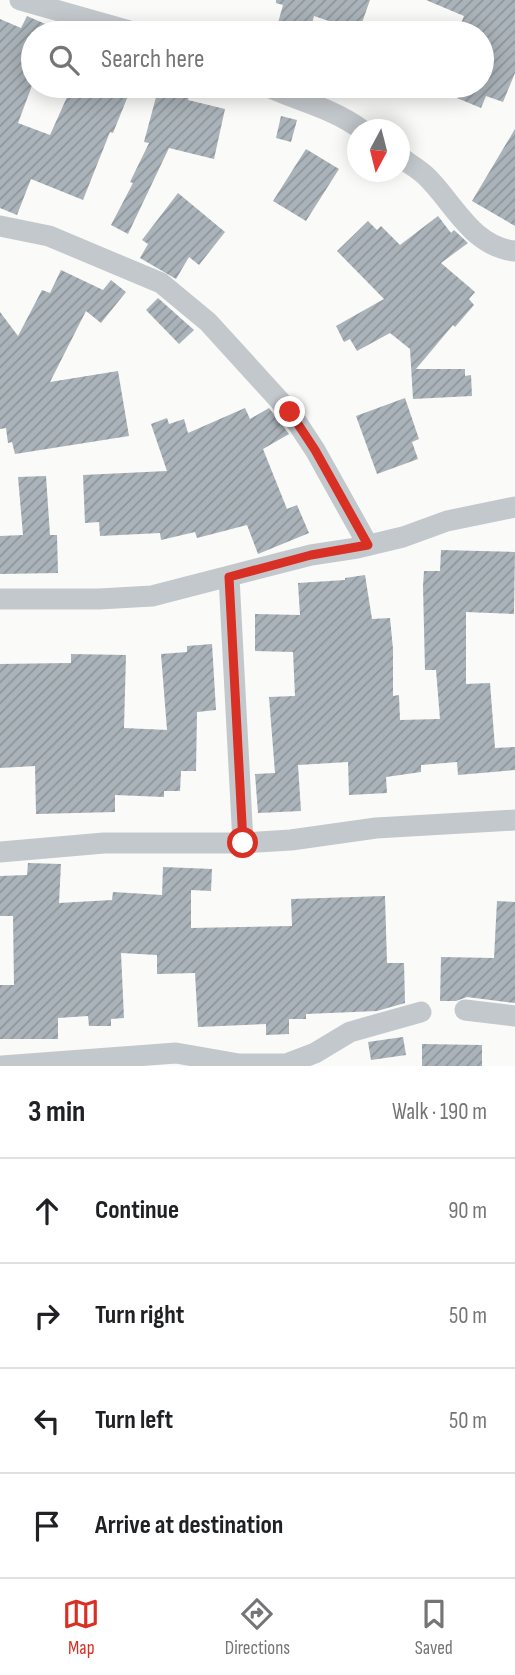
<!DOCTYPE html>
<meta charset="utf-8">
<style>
:root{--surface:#fff;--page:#f2f2f2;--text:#202124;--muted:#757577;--line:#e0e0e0;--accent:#d93025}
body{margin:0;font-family:"Sofia Sans Condensed",sans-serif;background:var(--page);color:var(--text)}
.compass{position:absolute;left:347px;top:119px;width:63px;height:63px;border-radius:50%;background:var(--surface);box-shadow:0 4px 18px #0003;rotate:187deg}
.stop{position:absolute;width:21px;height:21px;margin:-16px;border:5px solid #d93025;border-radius:50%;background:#fff}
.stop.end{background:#d93025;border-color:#fff;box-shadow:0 2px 7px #0008}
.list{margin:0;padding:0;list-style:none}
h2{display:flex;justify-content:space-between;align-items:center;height:91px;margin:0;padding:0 28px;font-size:30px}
h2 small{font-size:23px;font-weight:400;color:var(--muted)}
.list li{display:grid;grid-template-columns:46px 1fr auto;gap:21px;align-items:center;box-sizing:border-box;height:105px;padding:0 28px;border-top:2px solid var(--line)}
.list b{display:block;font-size:26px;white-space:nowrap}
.list em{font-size:23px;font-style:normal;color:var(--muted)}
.icon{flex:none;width:38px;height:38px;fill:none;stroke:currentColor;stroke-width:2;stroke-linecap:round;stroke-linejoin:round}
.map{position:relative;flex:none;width:515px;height:1066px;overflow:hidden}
.search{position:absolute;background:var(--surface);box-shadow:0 4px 18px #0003;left:21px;right:21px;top:21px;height:77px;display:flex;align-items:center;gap:18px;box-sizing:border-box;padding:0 24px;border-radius:38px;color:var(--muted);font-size:26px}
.sheet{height:511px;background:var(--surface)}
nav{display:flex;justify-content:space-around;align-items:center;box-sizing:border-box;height:98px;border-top:2px solid var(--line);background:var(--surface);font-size:19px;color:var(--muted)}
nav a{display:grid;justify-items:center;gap:4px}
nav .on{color:var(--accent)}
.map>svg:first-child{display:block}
.building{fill:url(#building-hatch)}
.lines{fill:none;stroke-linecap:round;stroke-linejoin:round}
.minor{stroke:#c3c8cc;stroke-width:21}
.route{stroke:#d93025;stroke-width:9}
</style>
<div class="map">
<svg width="515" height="1066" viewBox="0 0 515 1066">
<defs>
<pattern id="building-hatch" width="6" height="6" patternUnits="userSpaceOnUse" patternTransform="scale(1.75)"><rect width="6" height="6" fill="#aab3b9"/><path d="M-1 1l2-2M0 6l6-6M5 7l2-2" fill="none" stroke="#8e969c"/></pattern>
</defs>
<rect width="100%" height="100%" fill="#fafaf8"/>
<g class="building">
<path d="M276,0H370L359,31L314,16L311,27L296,22L294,28L278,23L283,5L276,3Z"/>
<path d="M426,0H515V73L503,102L486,96L481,108L428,86H482V33H457L464,16Z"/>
<path d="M27,16L66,33H33V83L18,123L50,135L72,86H132L113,133L110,132L83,200L31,179L17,215L0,208V19L21,28Z"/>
<path d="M159,86H179L191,89L188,100L225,109L214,159L169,148L128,234L111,225L133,183L130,182L149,143L144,142Z"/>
<path d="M281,116L297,120L291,142L276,138Z"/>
<path d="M515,129V226L472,201Z"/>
<path d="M306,149L339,169L306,221L273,201Z"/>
<path d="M178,193L225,232L199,265L189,257L176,279L140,258L148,244L142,240Z"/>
<path d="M438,216L451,233L454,230L468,243L441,263L475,292L469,299L474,305L455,327L453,325L416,369H465V376L471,375L472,396L413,399L410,349L390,333L357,351L350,339L344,342L336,326L384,299L337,251L368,221L377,230L381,226L400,245Z"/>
<path d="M61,270L103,290L111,280L126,292L101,323L86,311L50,382L118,371L129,436L15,454L12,442L8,443L6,428L0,429V312L18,336L42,290L50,293Z"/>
<path d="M158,298L194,330L179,344L146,310Z"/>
<path d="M405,398L419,439L412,442L418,459L377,474L356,416Z"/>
<path d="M245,408L250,419L269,408L289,434L263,449L287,509L297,505L309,533L258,554L247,525L197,538L195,532L161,540L160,533L100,536L99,522L85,523L83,475L167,471L151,424L167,418L169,424L184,419L188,433Z"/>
<path d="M46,476L50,535H57L58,573L0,574V536L23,535L18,477Z"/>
<path d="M441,550L515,552L514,614L466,612V684L490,683L495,748L515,747V770L458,775L457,762L421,765V772L386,777L387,793L349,795L348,762L298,765L301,811L258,813L255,774L275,773L269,697L295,696L293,652L255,651V614L300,615L298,583L345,580V578L365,575L372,619L390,618L393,649V696L399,695L400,720L440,719L436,670H425L423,586L424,571H440Z"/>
<path d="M212,644L216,710L197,712L196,771H181L180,791H164V797L115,795V812L36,814L35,766L0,768V664L71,663V654L126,655L124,728L167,730L161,654L187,652V646Z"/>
<path d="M28,863L61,864L59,903L112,900L113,892L162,895L163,867L212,869L211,891L191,890V928L292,926L291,899L385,896L387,963H404L405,1003L377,1011L306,1014V1019H289V1034L266,1035V1024L198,1027L195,973L157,974V955L121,953L124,1018L111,1019V1026H89L88,1016L58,1018V1039H0V985H14L13,916H0V876L27,875Z"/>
<path d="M497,901L515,902V1003L467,997L456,1001H440L441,957L494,958Z"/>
<path d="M403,1037L406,1055L371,1060L368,1042Z"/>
<path d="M422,1044L482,1045V1066H422Z"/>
</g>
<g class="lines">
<g class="minor">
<path d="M20,0L137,33"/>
<path d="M266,86C298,101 333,108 362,130"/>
<path d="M400,157C408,163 419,169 426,176C454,203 472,247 515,251"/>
<path d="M0,226L49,236L161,283L208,322L290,412L315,450L368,545"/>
<path d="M229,577L243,843"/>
<path d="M0,599H99L152,596L311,555L357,548L403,537L447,521L515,507"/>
<path d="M0,852L104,843H243L291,840L376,828L515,820"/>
<path d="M465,1010L515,1016"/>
<path d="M2,1066L176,1053L239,1064H286L315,1053L350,1032L421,1012"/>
</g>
</g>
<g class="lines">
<path class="route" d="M243,843L229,577L311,555L368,545L315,450L290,412"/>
</g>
</svg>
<svg class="compass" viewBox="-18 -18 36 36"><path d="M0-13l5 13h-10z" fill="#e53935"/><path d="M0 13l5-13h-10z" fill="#757577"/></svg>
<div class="stop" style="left:243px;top:843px"></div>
<div class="stop end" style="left:290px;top:412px"></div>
<div class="search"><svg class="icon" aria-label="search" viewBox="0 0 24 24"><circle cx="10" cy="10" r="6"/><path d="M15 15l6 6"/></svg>Search here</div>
</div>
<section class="sheet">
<h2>3 min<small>Walk · 190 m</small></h2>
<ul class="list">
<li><svg class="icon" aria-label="ahead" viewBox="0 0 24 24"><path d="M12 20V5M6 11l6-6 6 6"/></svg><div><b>Continue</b></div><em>90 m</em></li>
<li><svg class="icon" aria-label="right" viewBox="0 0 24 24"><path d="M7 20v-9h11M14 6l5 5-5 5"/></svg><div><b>Turn right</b></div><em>50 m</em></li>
<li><svg class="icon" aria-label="left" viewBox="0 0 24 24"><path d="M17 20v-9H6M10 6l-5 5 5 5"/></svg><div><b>Turn left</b></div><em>50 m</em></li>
<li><svg class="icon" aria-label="arrive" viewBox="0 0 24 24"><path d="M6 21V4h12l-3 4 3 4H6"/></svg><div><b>Arrive at destination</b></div></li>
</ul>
</section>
<nav>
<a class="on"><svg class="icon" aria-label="map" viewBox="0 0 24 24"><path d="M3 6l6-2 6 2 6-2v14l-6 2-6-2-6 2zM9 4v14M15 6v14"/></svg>Map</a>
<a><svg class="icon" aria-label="directions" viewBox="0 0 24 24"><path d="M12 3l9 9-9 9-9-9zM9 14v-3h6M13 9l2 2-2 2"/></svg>Directions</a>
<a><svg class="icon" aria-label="saved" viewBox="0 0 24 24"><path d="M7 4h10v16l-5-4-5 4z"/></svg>Saved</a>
</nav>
